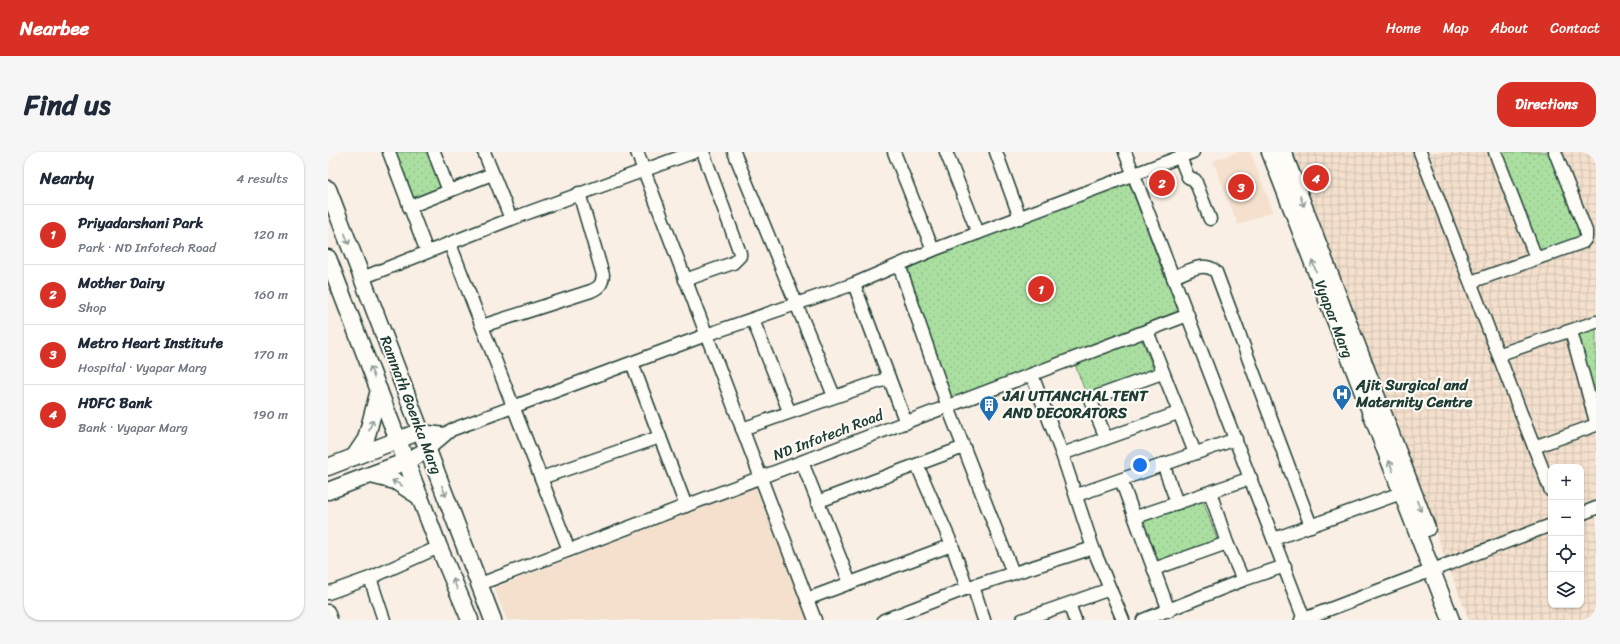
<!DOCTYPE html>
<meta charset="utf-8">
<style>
:root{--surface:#fff;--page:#f6f6f7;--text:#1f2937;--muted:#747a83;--line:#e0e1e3;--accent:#d93025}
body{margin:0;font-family:Sriracha,sans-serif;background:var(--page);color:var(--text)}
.controls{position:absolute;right:12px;bottom:12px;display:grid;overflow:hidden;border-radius:8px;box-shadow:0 1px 3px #0004}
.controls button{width:36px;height:36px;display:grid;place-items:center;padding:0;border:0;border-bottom:1px solid var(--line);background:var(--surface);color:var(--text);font:20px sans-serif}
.you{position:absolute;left:812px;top:313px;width:14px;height:14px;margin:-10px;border:3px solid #fff;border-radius:50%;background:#1a73e8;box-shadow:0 0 0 6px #1a73e833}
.badge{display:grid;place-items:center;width:26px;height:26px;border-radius:50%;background:var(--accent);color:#fff;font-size:13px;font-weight:700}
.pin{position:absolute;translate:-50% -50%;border:2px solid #fff;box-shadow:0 1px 4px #0006}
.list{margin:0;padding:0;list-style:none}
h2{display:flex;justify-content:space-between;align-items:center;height:52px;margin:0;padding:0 16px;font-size:17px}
h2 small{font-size:13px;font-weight:400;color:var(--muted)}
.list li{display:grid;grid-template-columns:26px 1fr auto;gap:12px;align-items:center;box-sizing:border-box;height:60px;padding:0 16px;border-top:1px solid var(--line)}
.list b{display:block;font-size:15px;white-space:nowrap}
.list p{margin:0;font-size:13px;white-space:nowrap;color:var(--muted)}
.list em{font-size:13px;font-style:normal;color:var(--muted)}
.icon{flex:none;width:22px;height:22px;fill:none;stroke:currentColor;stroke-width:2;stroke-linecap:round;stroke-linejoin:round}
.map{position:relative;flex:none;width:1268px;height:468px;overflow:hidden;border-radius:16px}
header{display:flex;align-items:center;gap:24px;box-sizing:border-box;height:56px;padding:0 20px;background:var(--accent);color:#fff}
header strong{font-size:19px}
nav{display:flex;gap:22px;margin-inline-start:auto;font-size:14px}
.intro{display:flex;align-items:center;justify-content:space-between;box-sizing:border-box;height:96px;padding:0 24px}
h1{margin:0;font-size:28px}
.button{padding:10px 18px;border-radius:16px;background:var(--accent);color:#fff;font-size:14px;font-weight:700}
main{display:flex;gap:24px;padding:0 24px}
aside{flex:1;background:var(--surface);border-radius:16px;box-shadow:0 1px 3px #0004}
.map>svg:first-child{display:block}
.built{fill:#f4e0cd}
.industrial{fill:url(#industrial-grid);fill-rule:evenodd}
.grass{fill:url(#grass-dots);stroke:#658e6a}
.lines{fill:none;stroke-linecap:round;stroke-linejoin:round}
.minor-casing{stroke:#1f3d34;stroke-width:15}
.tertiary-casing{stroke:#1f3d34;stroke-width:19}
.minor{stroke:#fdfcf7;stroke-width:12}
.tertiary{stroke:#fdfcf7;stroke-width:16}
.oneway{stroke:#8e9c96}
.labels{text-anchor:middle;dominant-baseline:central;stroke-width:4;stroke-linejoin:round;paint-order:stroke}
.street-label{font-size:15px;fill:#1f3d34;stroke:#fdfcf7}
.poi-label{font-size:15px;font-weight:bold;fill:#1f3d34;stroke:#fdfcf7;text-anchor:start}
</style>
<header>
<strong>Nearbee</strong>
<nav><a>Home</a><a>Map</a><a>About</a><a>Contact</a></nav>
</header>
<div class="intro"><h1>Find us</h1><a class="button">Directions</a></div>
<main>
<aside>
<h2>Nearby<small>4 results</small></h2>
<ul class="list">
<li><span class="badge">1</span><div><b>Priyadarshani Park</b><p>Park · ND Infotech Road</p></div><em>120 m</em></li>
<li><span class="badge">2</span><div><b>Mother Dairy</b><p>Shop</p></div><em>160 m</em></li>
<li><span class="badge">3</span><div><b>Metro Heart Institute</b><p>Hospital · Vyapar Marg</p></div><em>170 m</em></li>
<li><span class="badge">4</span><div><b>HDFC Bank</b><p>Bank · Vyapar Marg</p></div><em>190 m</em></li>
</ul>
</aside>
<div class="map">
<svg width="1268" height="468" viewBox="0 0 1268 468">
<defs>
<pattern id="industrial-grid" width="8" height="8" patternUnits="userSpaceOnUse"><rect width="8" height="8" fill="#f4e0cd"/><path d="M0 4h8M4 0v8" fill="none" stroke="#d1c1b1"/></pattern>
<pattern id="grass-dots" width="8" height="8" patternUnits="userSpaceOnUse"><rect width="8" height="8" fill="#abdfa1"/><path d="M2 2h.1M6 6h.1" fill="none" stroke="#93c08b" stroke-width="1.8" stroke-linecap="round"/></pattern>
</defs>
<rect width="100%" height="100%" fill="#f9efe4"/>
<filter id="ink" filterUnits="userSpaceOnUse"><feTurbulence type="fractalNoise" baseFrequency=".025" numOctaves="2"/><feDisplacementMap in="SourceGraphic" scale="8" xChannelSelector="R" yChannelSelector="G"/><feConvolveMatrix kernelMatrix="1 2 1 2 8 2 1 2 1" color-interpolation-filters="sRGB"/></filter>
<g filter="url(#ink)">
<g class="built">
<path d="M909,0H922L945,59L910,73L885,9Z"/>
<path d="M428,335L480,468H179L166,436Z"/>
</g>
<path class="industrial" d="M963,0H1268V468H1141ZM1223,315H1253V453H1223Z"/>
<g class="grass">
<path d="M65,0H102L116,36L83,48Z"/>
<path d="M1173,0H1222L1253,85L1210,101Z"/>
<path d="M801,31L850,159L619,248L577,115Z"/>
<path d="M1268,176V257L1242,185Z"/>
<path d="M813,185L827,221L760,247L746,210Z"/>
<path d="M875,348L890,390L823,414L807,372Z"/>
</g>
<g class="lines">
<g class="minor-casing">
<g id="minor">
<path d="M61,0L99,100"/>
<path d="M106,0L121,39"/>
<path d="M156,0L183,67"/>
<path d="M309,0L487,468"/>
<path d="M406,0L506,244"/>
<path d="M566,0L605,98"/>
<path d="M618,0L650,81"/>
<path d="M668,0L692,66"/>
<path d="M797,0L976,467"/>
<path d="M1092,0L1223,339"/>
<path d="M1167,0L1208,106"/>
<path d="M852,5L860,25L867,28L882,67"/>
<path d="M81,55L164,22"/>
<path d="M122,92L241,398"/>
<path d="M571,113L620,255L685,421"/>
<path d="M845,125C859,120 876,108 888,120L983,374"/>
<path d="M34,126L183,67L366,0"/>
<path d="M357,128L405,111L412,104V101L375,0"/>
<path d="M1143,130L1255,90L1258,86V79L1227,0"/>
<path d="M526,132L578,271"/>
<path d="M425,168L461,259"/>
<path d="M154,174L263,139C272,135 274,132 275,123L251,41"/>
<path d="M819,179L867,301"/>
<path d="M1243,179L1268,270"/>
<path d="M1172,202L1268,170"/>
<path d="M304,211L358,354"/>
<path d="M704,223L734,302L765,396L795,468"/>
<path d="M414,277L561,226"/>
<path d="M93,279L117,282"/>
<path d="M778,286L762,247L834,221"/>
<path d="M1206,295L1268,273"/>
<path d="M101,297L123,278L378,183L526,132L605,98L865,0"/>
<path d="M734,302L850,261"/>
<path d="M474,310L522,431"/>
<path d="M835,312L849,351"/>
<path d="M589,313L624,393L639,436"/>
<path d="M213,326L332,285"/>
<path d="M793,328L841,459"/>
<path d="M882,340L899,391L915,428"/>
<path d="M749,343L908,287"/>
<path d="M489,350L636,295"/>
<path d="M1253,362L1268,356"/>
<path d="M808,365L923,326"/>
<path d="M946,387L1073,341"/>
<path d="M826,417L899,391"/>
<path d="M42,426L56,468"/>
<path d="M152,432L860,163"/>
<path d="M645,434L656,468"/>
<path d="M0,441L42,426L111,395"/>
<path d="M479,447L624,393"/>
<path d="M741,452L747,468"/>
<path d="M0,459L3,468"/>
<path d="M556,468L645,434L765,396"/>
<path d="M694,468L782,437"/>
<path d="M815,468L915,428L957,414"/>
<path d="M973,468L1223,373"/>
</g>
</g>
<g class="tertiary-casing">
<g id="tertiary">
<path d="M942,0L1123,468"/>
<path d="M955,0L1099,376"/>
<path d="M0,37L165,468"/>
<path d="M0,106L111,395L142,468"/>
<path d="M26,305L38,287L51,238"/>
<path d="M0,315L93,279"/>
<path d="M43,323L67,329L92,345"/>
<path d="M0,339L79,309L101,297"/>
</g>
</g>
<use href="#minor" class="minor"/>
<use href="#tertiary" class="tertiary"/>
</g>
<defs><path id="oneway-shaft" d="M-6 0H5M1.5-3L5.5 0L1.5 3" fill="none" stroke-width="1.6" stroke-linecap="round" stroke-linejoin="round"/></defs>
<g class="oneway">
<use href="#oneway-shaft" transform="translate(974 49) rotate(69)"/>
<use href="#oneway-shaft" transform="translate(19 87) rotate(69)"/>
<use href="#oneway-shaft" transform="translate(986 114) rotate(-111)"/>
<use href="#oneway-shaft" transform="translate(44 220) rotate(-111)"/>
<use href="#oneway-shaft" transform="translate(43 273) rotate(-72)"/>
<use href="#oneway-shaft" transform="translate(1063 314) rotate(-111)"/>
<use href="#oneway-shaft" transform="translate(69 331) rotate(-152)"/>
<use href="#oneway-shaft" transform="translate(116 339) rotate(69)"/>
<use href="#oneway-shaft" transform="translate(1091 354) rotate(69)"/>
<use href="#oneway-shaft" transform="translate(127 432) rotate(-113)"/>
</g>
</g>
<defs>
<g id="hospital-pin" transform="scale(1)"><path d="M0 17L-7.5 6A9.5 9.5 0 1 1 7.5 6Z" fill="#1f6fb2" stroke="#fdfcf7"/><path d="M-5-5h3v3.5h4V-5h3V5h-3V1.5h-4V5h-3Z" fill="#fff"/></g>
<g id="building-pin" transform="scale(1)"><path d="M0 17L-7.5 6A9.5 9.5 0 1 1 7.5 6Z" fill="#1f6fb2" stroke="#fdfcf7"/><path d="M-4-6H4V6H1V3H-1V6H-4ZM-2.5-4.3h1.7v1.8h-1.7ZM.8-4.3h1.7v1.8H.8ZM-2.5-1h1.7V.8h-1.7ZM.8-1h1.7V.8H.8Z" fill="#fff"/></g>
</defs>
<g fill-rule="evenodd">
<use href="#hospital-pin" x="1014" y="242"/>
<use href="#building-pin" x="661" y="253"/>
</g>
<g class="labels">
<g class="street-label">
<text transform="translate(1006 167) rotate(69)">Vyapar Marg</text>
<text transform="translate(83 253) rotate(69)">Ramnath Goenka Marg</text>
<text transform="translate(500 283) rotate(-21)">ND Infotech Road</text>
</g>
<g class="poi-label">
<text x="1028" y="233">Ajit Surgical and<tspan x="1028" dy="17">Maternity Centre</tspan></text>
<text x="675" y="244">JAI UTTANCHAL TENT<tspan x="675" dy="17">AND DECORATORS</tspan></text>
</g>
</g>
</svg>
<div class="controls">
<button>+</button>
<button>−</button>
<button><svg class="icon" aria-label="locate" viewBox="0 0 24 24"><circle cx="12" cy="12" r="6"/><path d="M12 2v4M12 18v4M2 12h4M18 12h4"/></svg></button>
<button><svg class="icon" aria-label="layers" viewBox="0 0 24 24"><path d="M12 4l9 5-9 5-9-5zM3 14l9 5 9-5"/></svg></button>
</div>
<div class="you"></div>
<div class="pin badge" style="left:713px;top:137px">1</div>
<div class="pin badge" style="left:834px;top:31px">2</div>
<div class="pin badge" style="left:913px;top:35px">3</div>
<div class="pin badge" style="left:988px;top:26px">4</div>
</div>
</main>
